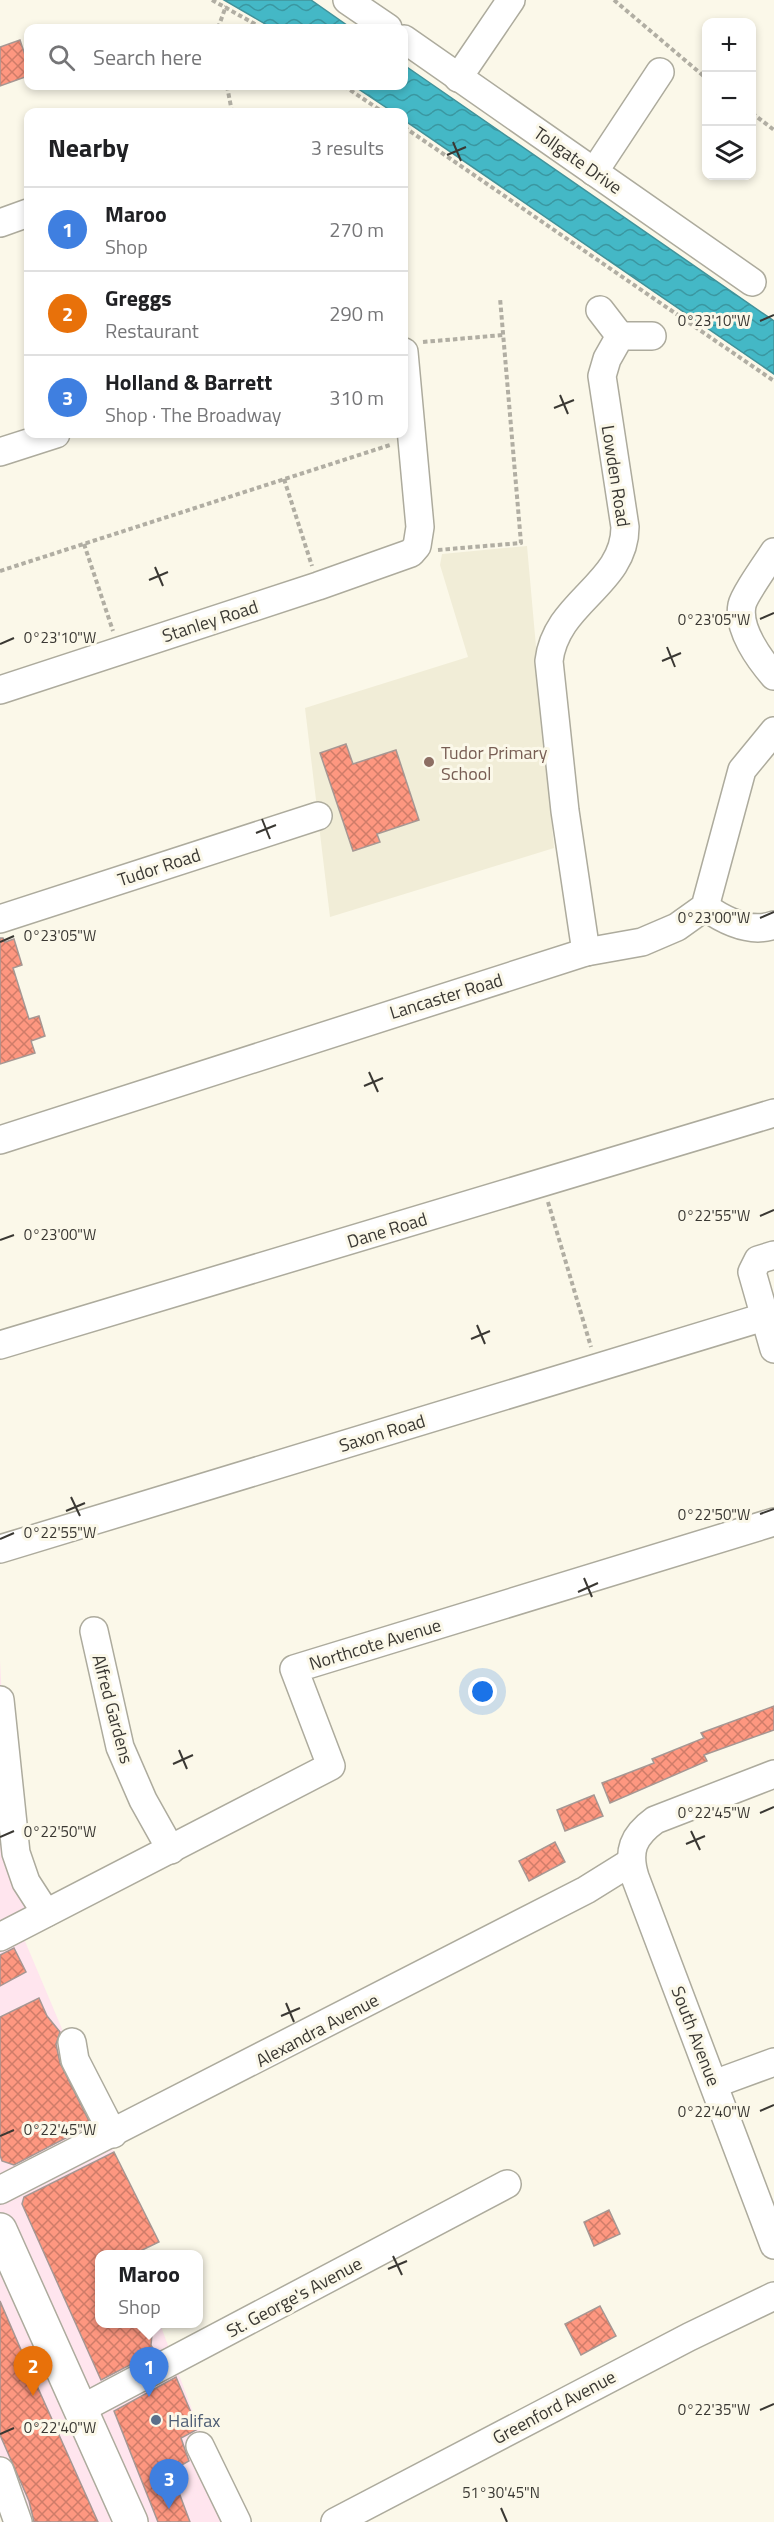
<!DOCTYPE html>
<meta charset="utf-8">
<style>
:root{--surface:#fff;--page:#f6f6f6;--text:#202124;--muted:#757577;--line:#e0e0e0;--accent:#0b8043}
body{margin:0;font-family:"Titillium Web",sans-serif;background:var(--page);color:var(--text)}
.controls{position:absolute;right:18px;top:18px;display:grid;overflow:hidden;border-radius:12px;box-shadow:0 3px 9px #0003}
.controls button{width:54px;height:54px;display:grid;place-items:center;padding:0;border:0;border-bottom:2px solid var(--line);background:var(--surface);color:var(--text);font:30px sans-serif}
.you{position:absolute;left:483px;top:1692px;width:21px;height:21px;margin:-15px;border:4px solid #fff;border-radius:50%;background:#1a73e8;box-shadow:0 0 0 9px #1a73e833}
.badge{display:grid;place-items:center;width:39px;height:39px;border-radius:50%;background:var(--accent);color:#fff;font-size:20px;font-weight:700}
.pin{position:absolute;translate:-50% -50px;filter:drop-shadow(0 2px 3px #0008)}
.pin::after{content:'';position:absolute;top:32px;width:21px;height:18px;background:inherit;clip-path:polygon(0 0,100% 0,50% 100%)}
.popup{position:absolute;left:95px;top:2250px;width:108px;height:78px;box-sizing:border-box;display:grid;place-content:center;border-radius:12px;background:var(--surface);filter:drop-shadow(0 2px 4px #0005);font-size:20px;white-space:nowrap;color:var(--muted)}
.popup b{font-size:22px;color:var(--text)}
.popup::after{content:'';position:absolute;left:50%;top:100%;margin-left:-12px;border:12px solid transparent;border-top-color:var(--surface)}
.list{margin:0;padding:0;list-style:none}
h2{display:flex;justify-content:space-between;align-items:center;height:78px;margin:0;padding:0 24px;font-size:26px}
h2 small{font-size:20px;font-weight:400;color:var(--muted)}
.list li{display:grid;grid-template-columns:39px 1fr auto;gap:18px;align-items:center;box-sizing:border-box;height:84px;padding:0 24px;border-top:2px solid var(--line)}
.list b{display:block;font-size:22px;white-space:nowrap}
.list p{margin:0;font-size:20px;white-space:nowrap;color:var(--muted)}
.list em{font-size:20px;font-style:normal;color:var(--muted)}
.icon{flex:none;width:33px;height:33px;fill:none;stroke:currentColor;stroke-width:2;stroke-linecap:round;stroke-linejoin:round}
.map{position:relative;flex:none;width:774px;height:2522px;overflow:hidden}
.search{position:absolute;background:var(--surface);box-shadow:0 3px 9px #0003;left:24px;top:24px;width:384px;height:66px;display:flex;align-items:center;gap:15px;box-sizing:border-box;padding:0 21px;border-radius:12px;color:var(--muted);font-size:22px}
.panel{position:absolute;background:var(--surface);box-shadow:0 3px 9px #0003;left:24px;top:108px;width:384px;height:330px;border-radius:12px}
.map>svg:first-child{display:block}
.commercial{fill:#ffe5ee}
.built{fill:#f1edd7}
.water{fill:url(#water-waves);stroke:#41929a;stroke-width:1.5}
.building{fill:url(#building-cross-hatch);stroke:#a69793;stroke-width:1.5}
.lines{fill:none;stroke-linecap:round;stroke-linejoin:round}
.minor-casing{stroke:#adab9d;stroke-width:30}
.major-casing{stroke:#adab9d;stroke-width:36}
.path{stroke:#b1aea3;stroke-width:4;stroke-dasharray:4.5 3;stroke-linecap:butt}
.minor{stroke:#fff;stroke-width:27}
.major{stroke:#fff;stroke-width:33}
.ticks{fill:none;stroke:#3a3833;stroke-width:2}
.education-dot{fill:#8d6e63;stroke:#fbf8e9;stroke-width:2}
.service-dot{fill:#5c6f8a;stroke:#fbf8e9;stroke-width:2}
.labels{text-anchor:middle;dominant-baseline:central;stroke-width:6;stroke-linejoin:round;paint-order:stroke}
.street-label{font-size:18px;fill:#3a3833;stroke:#fbf8e9}
.education-label{font-size:18px;fill:#785e54;stroke:#fbf8e9;text-anchor:start}
.service-label{font-size:18px;fill:#4e5e75;stroke:#fbf8e9;text-anchor:start}
.ticks-label{font-size:15px;text-anchor:middle;fill:#3a3833;stroke:#fbf8e9;stroke-width:6;stroke-linejoin:round;paint-order:stroke}
</style>
<div class="map">
<svg width="774" height="2522" viewBox="0 0 774 2522">
<defs>
<pattern id="water-waves" width="16" height="10" patternUnits="userSpaceOnUse" patternTransform="scale(1.5)"><rect width="16" height="10" fill="#44b8c6"/><path d="M0 5q4-4 8 0t8 0" fill="none" stroke="#3a97a1"/></pattern>
<pattern id="building-cross-hatch" width="8" height="8" patternUnits="userSpaceOnUse" patternTransform="scale(1.5)"><rect width="8" height="8" fill="#fe9780"/><path d="M0 0l8 8M0 8l8-8" fill="none" stroke="#cf7c69"/></pattern>
</defs>
<rect width="100%" height="100%" fill="#fbf8e9"/>
<path class="commercial" d="M0,1660L4,1738L21,1869L43,1911L19,1927L114,2152L159,2242L134,2254H100V2324H160L234,2522H17L0,2484Z"/>
<path class="built" d="M527,546L554,848L330,917L305,708L468,657L440,565L442,554Z"/>
<g class="water">
<path d="M224,0H311L351,28H272Z"/>
<path d="M404,65L774,321V374L404,120V112H393L354,86H404Z"/>
</g>
<g class="building">
<path d="M20,40L28,64V76L0,86V47Z"/>
<path d="M346,744L353,764L396,750L419,820L377,834L380,842L353,851L320,753Z"/>
<path d="M0,938H3L5,942L14,939L22,965L13,968L29,1019L39,1016L45,1036L31,1041L35,1053L0,1064Z"/>
<path d="M774,1706V1730L704,1755L707,1761L610,1803L602,1783L654,1763L652,1759L704,1738L701,1733Z"/>
<path d="M594,1795L603,1816L565,1831L557,1810Z"/>
<path d="M555,1842L565,1862L529,1881L519,1861Z"/>
<path d="M14,1948L26,1972L0,1986V1955Z"/>
<path d="M39,1998L47,2016L60,2032L56,2044L60,2063L91,2125L14,2165L2,2161L0,2155V2017Z"/>
<path d="M114,2152L159,2242L134,2254H99V2324H153L151,2345L155,2352L101,2380L22,2204L24,2197Z"/>
<path d="M609,2210L620,2234L594,2246L584,2222Z"/>
<path d="M0,2301L25,2359L98,2522H34L29,2501L0,2435Z"/>
<path d="M600,2306L616,2336L581,2355L565,2324Z"/>
<path d="M176,2377L198,2429L181,2438L189,2461L171,2471L190,2522H158L114,2411Z"/>
</g>
<g class="lines">
<g class="minor-casing">
<g id="minor">
<path d="M347,0L388,28"/>
<path d="M404,39L752,282"/>
<path d="M458,78L511,0"/>
<path d="M594,172L660,72"/>
<path d="M0,223L28,213"/>
<path d="M600,310L620,336"/>
<path d="M0,452L56,434"/>
<path d="M774,552C767,563 744,595 742,605C737,629 760,660 774,676"/>
<path d="M0,690L318,586L411,553L417,546L420,527L404,352"/>
<path d="M705,907C725,921 750,934 774,925"/>
<path d="M0,919L318,816"/>
<path d="M586,952L565,811L549,661C556,601 625,585 625,527L602,376L607,359L620,336H652"/>
<path d="M0,1140L586,952L642,942L677,927L705,907L742,770L774,731"/>
<path d="M774,1255L758,1260L752,1272L774,1349"/>
<path d="M0,1345L774,1113"/>
<path d="M0,1549L764,1317"/>
<path d="M94,1631L120,1747L143,1800L171,1850"/>
<path d="M0,1700L16,1853L26,1882L46,1913"/>
<path d="M774,1774L655,1820C633,1836 627,1851 635,1877L774,2245"/>
<path d="M0,1937L331,1766L294,1669L774,1522"/>
<path d="M72,2042L75,2060L113,2134"/>
<path d="M714,2084L774,2062"/>
<path d="M0,2190L586,1890L631,1862"/>
<path d="M81,2409L507,2184"/>
<path d="M200,2446L237,2522"/>
<path d="M0,2471L18,2522"/>
<path d="M335,2522L689,2337L774,2296"/>
</g>
</g>
<g class="major-casing">
<path id="major" d="M0,2230L131,2522"/>
</g>
<g class="path">
<path d="M212,0L262,28"/>
<path d="M614,0L706,78"/>
<path d="M218,28L226,6"/>
<path d="M227,86L232,112"/>
<path d="M344,86L383,112"/>
<path d="M752,113L774,130"/>
<path d="M404,127L774,381"/>
<path d="M423,342L503,335"/>
<path d="M284,479L312,566"/>
<path d="M84,544L113,631"/>
<path d="M438,550L521,543L500,298"/>
<path d="M0,571L390,445"/>
<path d="M548,1202L591,1347"/>
</g>
<use href="#minor" class="minor"/>
<use href="#major" class="major"/>
</g>
<path class="ticks" d="M453,142L461,161M447,155L466,147M760,321L774,315M560,395L568,414M554,408L574,400M155,567L163,586M149,580L168,572M760,619L774,613M0,644L14,638M667,647L675,667M662,661L681,653M262,819L270,839M256,833L276,825M760,918L774,912M0,942L14,936M369,1072L378,1092M364,1086L383,1078M760,1216L774,1210M0,1240L14,1235M477,1325L485,1344M471,1339L490,1331M71,1497L80,1516M66,1511L85,1503M760,1514L774,1509M0,1539L14,1533M584,1578L592,1597M578,1592L598,1583M179,1750L187,1769M173,1764L193,1755M760,1813L774,1807M691,1831L700,1850M0,1837L14,1831M686,1844L705,1836M286,2003L294,2022M281,2016L300,2008M760,2111L774,2105M0,2136L14,2130M393,2256L402,2275M388,2269L407,2261M760,2410L774,2404M0,2434L14,2428M501,2508L507,2522"/>
<circle class="education-dot" cx="429" cy="762" r="6"/>
<circle class="service-dot" cx="156" cy="2420" r="6"/>
<g class="labels">
<g class="street-label">
<text transform="translate(578 160) rotate(35)">Tollgate Drive</text>
<text transform="translate(616 476) rotate(81)">Lowden Road</text>
<text transform="translate(210 621) rotate(-18)">Stanley Road</text>
<text transform="translate(159 867) rotate(-18)">Tudor Road</text>
<text transform="translate(446 996) rotate(-17)">Lancaster Road</text>
<text transform="translate(387 1230) rotate(-17)">Dane Road</text>
<text transform="translate(382 1433) rotate(-17)">Saxon Road</text>
<text transform="translate(375 1644) rotate(-17)">Northcote Avenue</text>
<text transform="translate(113 1709) rotate(75)">Alfred Gardens</text>
<text transform="translate(317 2030) rotate(-28)">Alexandra Avenue</text>
<text transform="translate(696 2036) rotate(69)">South Avenue</text>
<text transform="translate(294 2297) rotate(-28)">St. George's Avenue</text>
<text transform="translate(554 2407) rotate(-28)">Greenford Avenue</text>
</g>
<g class="education-label">
<text x="441" y="752">Tudor Primary<tspan x="441" dy="21">School</tspan></text>
</g>
<g class="service-label">
<text x="168" y="2420">Halifax</text>
</g>
</g>
<g class="ticks-label">
<text x="714" y="326">0°23'10"W</text>
<text x="714" y="625">0°23'05"W</text>
<text x="60" y="643">0°23'10"W</text>
<text x="714" y="923">0°23'00"W</text>
<text x="60" y="941">0°23'05"W</text>
<text x="714" y="1221">0°22'55"W</text>
<text x="60" y="1240">0°23'00"W</text>
<text x="714" y="1520">0°22'50"W</text>
<text x="60" y="1538">0°22'55"W</text>
<text x="714" y="1818">0°22'45"W</text>
<text x="60" y="1837">0°22'50"W</text>
<text x="714" y="2117">0°22'40"W</text>
<text x="60" y="2135">0°22'45"W</text>
<text x="714" y="2415">0°22'35"W</text>
<text x="60" y="2433">0°22'40"W</text>
<text x="501" y="2498">51°30'45"N</text>
</g>
</svg>
<div class="controls">
<button>+</button>
<button>−</button>
<button><svg class="icon" aria-label="layers" viewBox="0 0 24 24"><path d="M12 4l9 5-9 5-9-5zM3 14l9 5 9-5"/></svg></button>
</div>
<div class="you"></div>
<div class="pin badge" style="left:149px;top:2397px;background:#3f7fe0">1</div>
<div class="popup"><b>Maroo</b>Shop</div>
<div class="pin badge" style="left:33px;top:2396px;background:#e8710a">2</div>
<div class="pin badge" style="left:169px;top:2509px;background:#3f7fe0">3</div>
<div class="search"><svg class="icon" aria-label="search" viewBox="0 0 24 24"><circle cx="10" cy="10" r="6"/><path d="M15 15l6 6"/></svg>Search here</div>
<section class="panel">
<h2>Nearby<small>3 results</small></h2>
<ul class="list">
<li><span class="badge" style="background:#3f7fe0">1</span><div><b>Maroo</b><p>Shop</p></div><em>270 m</em></li>
<li><span class="badge" style="background:#e8710a">2</span><div><b>Greggs</b><p>Restaurant</p></div><em>290 m</em></li>
<li><span class="badge" style="background:#3f7fe0">3</span><div><b>Holland &amp; Barrett</b><p>Shop · The Broadway</p></div><em>310 m</em></li>
</ul>
</section>
</div>
